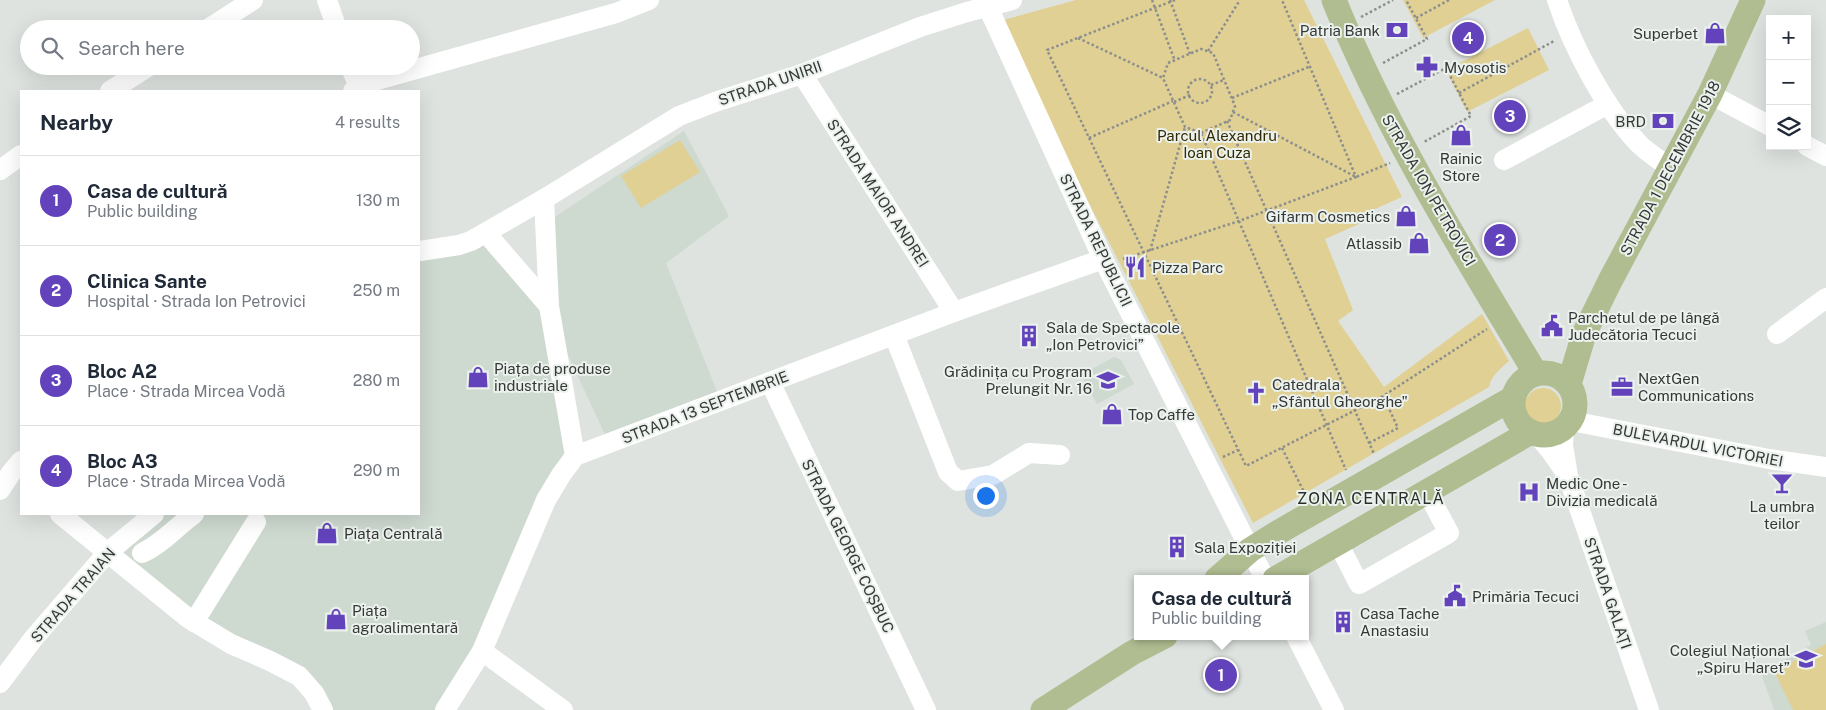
<!DOCTYPE html>
<meta charset="utf-8">
<style>
:root{--surface:#fff;--page:#f2f2f3;--text:#1f2937;--muted:#747a83;--line:#e0e1e3;--accent:#6243bb}
body{margin:0;font-family:"Public Sans",sans-serif;background:var(--page);color:var(--text)}
.controls{position:absolute;right:15px;top:15px;display:grid;overflow:hidden;border-radius:0px;box-shadow:0 5px 20px #0002}
.controls button{width:45px;height:45px;display:grid;place-items:center;padding:0;border:0;border-bottom:1px solid var(--line);background:var(--surface);color:var(--text);font:25px sans-serif}
.you{position:absolute;left:985px;top:495px;width:18px;height:18px;margin:-12px;border:4px solid #fff;border-radius:50%;background:#1a73e8;box-shadow:0 0 0 8px #1a73e833}
.badge{display:grid;place-items:center;width:32px;height:32px;border-radius:50%;background:var(--accent);color:#fff;font-size:16px;font-weight:700}
.pin{position:absolute;translate:-50% -50%;border:2px solid #fff;box-shadow:0 1px 5px #0006}
.popup{position:absolute;left:1134px;top:575px;width:175px;height:65px;box-sizing:border-box;display:grid;place-content:center;border-radius:0px;background:var(--surface);filter:drop-shadow(0 1px 4px #0005);font-size:16px;white-space:nowrap;color:var(--muted)}
.popup b{font-size:19px;color:var(--text)}
.popup::after{content:'';position:absolute;left:50%;top:100%;margin-left:-10px;border:10px solid transparent;border-top-color:var(--surface)}
.list{margin:0;padding:0;list-style:none}
h2{display:flex;justify-content:space-between;align-items:center;height:65px;margin:0;padding:0 20px;font-size:21px}
h2 small{font-size:16px;font-weight:400;color:var(--muted)}
.list li{display:grid;grid-template-columns:32px 1fr auto;gap:15px;align-items:center;box-sizing:border-box;height:90px;padding:0 20px;border-top:1px solid var(--line)}
.list b{display:block;font-size:19px;white-space:nowrap}
.list p{margin:0;font-size:16px;white-space:nowrap;color:var(--muted)}
.list em{font-size:16px;font-style:normal;color:var(--muted)}
.icon{flex:none;width:28px;height:28px;fill:none;stroke:currentColor;stroke-width:2;stroke-linecap:round;stroke-linejoin:round}
.map{position:relative;flex:none;width:1826px;height:710px;overflow:hidden}
.search{position:absolute;background:var(--surface);box-shadow:0 5px 20px #0002;left:20px;top:20px;width:400px;height:55px;display:flex;align-items:center;gap:12px;box-sizing:border-box;padding:0 18px;border-radius:28px;color:var(--muted);font-size:19px}
.panel{position:absolute;background:var(--surface);box-shadow:0 5px 20px #0002;left:20px;top:90px;width:400px;height:425px;border-radius:0px}
.map>svg:first-child{display:block}
.built{fill:#ced9d0}
.green{fill:#e1d093}
.lines{fill:none;stroke-linecap:round;stroke-linejoin:round}
.path{stroke:#8c8f8d;stroke-width:2.5;stroke-dasharray:2.5 2.5;stroke-linecap:butt}
.minor{stroke:#fff;stroke-width:20}
.major{stroke:#b0bd91;stroke-width:25}
.labels{text-anchor:middle;dominant-baseline:central;stroke-width:4;stroke-linejoin:round;paint-order:stroke}
.poi-label{font-size:15px;fill:#363837;stroke:#ebf1ec;text-anchor:start}
.street-label{font-size:15px;fill:#363837;stroke:#ebf1ec}
.park-label{font-size:15px;fill:#332901;stroke:#ebf1ec}
.neighbourhood-label{font-size:16px;letter-spacing:1px;fill:#2a2e2b;stroke:#ebf1ec}
</style>
<div class="map">
<svg width="1826" height="710" viewBox="0 0 1826 710">
<rect width="100%" height="100%" fill="#dee3df"/>
<g class="built">
<path d="M684,131L729,216L666,263L719,397L608,441L562,342L549,221Z"/>
<path d="M486,233L549,306L575,456L445,710H323L270,661L107,553L154,514H419V255Z"/>
<path d="M1114,357L1121,360L1134,384L1097,404L1081,375Z"/>
<path d="M1826,622V710H1774L1761,673L1811,645L1805,631Z"/>
</g>
<g class="green">
<path d="M1076,0H1304L1402,197L1357,217L1359,224L1325,239L1353,310L1338,321L1384,387L1482,314L1509,361C1501,368 1491,376 1489,387L1253,523L996,22Z"/>
<path d="M1403,0H1495L1423,38Z"/>
<path d="M1528,28L1549,70L1467,112L1446,70Z"/>
<path d="M680,140L700,172L641,208L621,176Z"/>
<circle cx="1543" cy="406" r="18"/>
<path d="M1826,644V710H1793L1774,671Z"/>
</g>
<g class="lines">
<g class="path">
<path d="M1152,0L1175,61"/>
<path d="M1170,0L1190,54"/>
<path d="M1175,0L1047,50L1246,466L1383,396L1487,329"/>
<path d="M1361,17L1393,0"/>
<path d="M1416,18L1449,0"/>
<path d="M1078,38L1163,78"/>
<path d="M1208,51L1240,0"/>
<path d="M1383,63L1427,39L1406,0"/>
<circle cx="1200" cy="91" r="12"/>
<path d="M1211,85L1224,80"/>
<path d="M1459,93L1554,41"/>
<path d="M1397,94L1446,68L1471,116L1424,142"/>
<path d="M1232,98L1311,66"/>
<path d="M1174,102L1190,95"/>
<path d="M1233,112L1356,177L1390,163"/>
<path d="M1227,121L1374,454"/>
<path d="M1201,133L1230,120L1235,106L1213,53L1201,49L1168,63L1163,78L1185,127L1201,133L1346,470"/>
<path d="M1089,138L1173,101"/>
<path d="M1150,251L1185,127"/>
<path d="M1123,259L1239,221L1356,177L1282,0"/>
<path d="M1369,443L1398,428L1383,396"/>
<path d="M1282,448L1305,494"/>
<path d="M1223,457L1238,450"/>
</g>
<g class="minor">
<path d="M327,0L337,29"/>
<path d="M1557,0C1573,48 1605,108 1639,144C1648,153 1660,160 1670,168"/>
<path d="M988,7L1103,259L1265,579"/>
<path d="M208,29L253,0"/>
<path d="M350,66L361,91"/>
<path d="M802,74L954,312"/>
<path d="M110,91L149,66"/>
<path d="M353,91L359,85L616,13L649,0"/>
<path d="M1710,94L1770,126"/>
<path d="M1807,146L1826,156"/>
<path d="M1504,160L1608,104"/>
<path d="M0,170L21,155"/>
<path d="M544,199L549,306L575,456"/>
<path d="M486,233L549,306"/>
<path d="M420,251L459,245L471,241L544,199L679,116L715,102L802,74L920,27L967,12L1012,0"/>
<path d="M1777,334L1826,298"/>
<path d="M894,335L948,472L958,481L993,475L1029,453L1060,455"/>
<path d="M770,382L926,710"/>
<path d="M1571,421L1769,459L1826,467"/>
<path d="M1564,429L1563,445L1568,476L1649,710"/>
<path d="M1538,436L1550,450L1564,470"/>
<path d="M0,490L11,473L21,461"/>
<path d="M60,514L188,618L231,644L270,661L299,676L314,693L323,710"/>
<path d="M1338,543L1359,584L1449,533L1427,492"/>
<path d="M142,553C162,544 177,526 194,514"/>
<path d="M194,622L256,522"/>
<path d="M1296,636L1334,710"/>
<path d="M482,651L563,710"/>
<path d="M0,683L33,639L107,553L154,514"/>
<path d="M445,710L482,651L546,500L561,475L575,456L954,312L1103,259"/>
</g>
<g class="major">
<path d="M1334,0C1387,132 1463,252 1536,374"/>
<circle cx="1544" cy="404" r="31"/>
<path d="M1569,384L1584,334L1610,281L1710,94L1753,0"/>
<path d="M1217,579L1250,550L1277,533L1513,398"/>
<path d="M1275,579L1529,433"/>
<path d="M1043,710L1132,653L1165,636"/>
</g>
</g>
<defs>
<g id="bank-bare" transform="scale(1.725)"><path d="M-6-4H6V4H-6ZM0-2.3a2.3 2.3 0 1 0 0 4.6a2.3 2.3 0 1 0 0-4.6Z" fill="#6243bb" stroke="#ebf1ec" stroke-width="2.5" paint-order="stroke"/></g>
<g id="shop-bare" transform="scale(1.725)"><path d="M-5-2.5h2.3a2.7 3.5 0 0 1 5.4 0H5L5.5 6h-11ZM-1.5-2.5h3a1.5 2.3 0 0 0-3 0Z" fill="#6243bb" stroke="#ebf1ec" stroke-width="2.5" paint-order="stroke"/></g>
<g id="pharmacy-bare" transform="scale(1.725)"><path d="M-2-6h4v4h4v4h-4v4h-4v-4h-4v-4h4Z" fill="#6243bb" stroke="#ebf1ec" stroke-width="2.5" paint-order="stroke"/></g>
<g id="restaurant-bare" transform="scale(1.725)"><path d="M-5-6h1v4h1v-4h1v4h1v-4h1v5L-1.5 .5V6h-2V.5L-5-1ZM5-6V6H3V1.5H1.5Q1.5-4 5-6Z" fill="#6243bb" stroke="#ebf1ec" stroke-width="2.5" paint-order="stroke"/></g>
<g id="civic-bare" transform="scale(1.725)"><path d="M-.6-6.5H3V-4.5H.6V-3L4-1V1h2V6H-6V1h2V-1L-.6-3ZM-1.2 2.5V6h2.4V2.5Z" fill="#6243bb" stroke="#ebf1ec" stroke-width="2.5" paint-order="stroke"/></g>
<g id="building-bare" transform="scale(1.725)"><path d="M-4-6H4V6H1V3H-1V6H-4ZM-2.5-4.3h1.7v1.8h-1.7ZM.8-4.3h1.7v1.8H.8ZM-2.5-1h1.7V.8h-1.7ZM.8-1h1.7V.8H.8Z" fill="#6243bb" stroke="#ebf1ec" stroke-width="2.5" paint-order="stroke"/></g>
<g id="school-bare" transform="scale(1.725)"><path d="M0-5L7-2L0 1L-7-2ZM-4 1L0 2.5L4 1V4Q0 6-4 4Z" fill="#6243bb" stroke="#ebf1ec" stroke-width="2.5" paint-order="stroke"/></g>
<g id="office-bare" transform="scale(1.725)"><path d="M-6-3h4V-5.5h4V-3h4V5H-6ZM-1-4.5V-3h2v-1.5ZM-6 0V1H6V0Z" fill="#6243bb" stroke="#ebf1ec" stroke-width="2.5" paint-order="stroke"/></g>
<g id="church-bare" transform="scale(1.725)"><path d="M-1.2-6h2.4v3.5h3.3v2.4h-3.3V6h-2.4V-.1h-3.3v-2.4h3.3Z" fill="#6243bb" stroke="#ebf1ec" stroke-width="2.5" paint-order="stroke"/></g>
<g id="bar-bare" transform="scale(1.725)"><path d="M-6-5H6L.8 .8V4.5H3.5V6h-7V4.5H-.8V.8Z" fill="#6243bb" stroke="#ebf1ec" stroke-width="2.5" paint-order="stroke"/></g>
<g id="hospital-bare" transform="scale(1.725)"><path d="M-5-5h3v3.5h4V-5h3V5h-3V1.5h-4V5h-3Z" fill="#6243bb" stroke="#ebf1ec" stroke-width="2.5" paint-order="stroke"/></g>
</defs>
<g fill-rule="evenodd">
<use href="#bank-bare" x="1397" y="30"/>
<use href="#shop-bare" x="1715" y="33"/>
<use href="#pharmacy-bare" x="1427" y="67"/>
<use href="#bank-bare" x="1663" y="121"/>
<use href="#shop-bare" x="1461" y="135"/>
<use href="#shop-bare" x="1406" y="216"/>
<use href="#shop-bare" x="1419" y="243"/>
<use href="#restaurant-bare" x="1135" y="267"/>
<use href="#civic-bare" x="1552" y="326"/>
<use href="#building-bare" x="1029" y="336"/>
<use href="#shop-bare" x="478" y="377"/>
<use href="#school-bare" x="1108" y="380"/>
<use href="#office-bare" x="1622" y="387"/>
<use href="#church-bare" x="1256" y="393"/>
<use href="#shop-bare" x="1112" y="414"/>
<use href="#bar-bare" x="1782" y="483"/>
<use href="#hospital-bare" x="1529" y="492"/>
<use href="#shop-bare" x="327" y="533"/>
<use href="#building-bare" x="1177" y="547"/>
<use href="#civic-bare" x="1455" y="596"/>
<use href="#shop-bare" x="336" y="619"/>
<use href="#building-bare" x="1343" y="622"/>
<use href="#school-bare" x="1806" y="659"/>
</g>
<g class="labels">
<g class="poi-label">
<text x="1380" y="30" text-anchor="end">Patria Bank</text>
<text x="1698" y="33" text-anchor="end">Superbet</text>
<text x="1444" y="67">Myosotis</text>
<text x="1646" y="121" text-anchor="end">BRD</text>
<text x="1461" y="158" text-anchor="middle">Rainic<tspan x="1461" dy="17">Store</tspan></text>
<text x="1390" y="216" text-anchor="end">Gifarm Cosmetics</text>
<text x="1402" y="243" text-anchor="end">Atlassib</text>
<text x="1152" y="267">Pizza Parc</text>
<text x="1568" y="317">Parchetul de pe lângă<tspan x="1568" dy="17">Judecătoria Tecuci</tspan></text>
<text x="1046" y="327">Sala de Spectacole<tspan x="1046" dy="17">„Ion Petrovici”</tspan></text>
<text x="494" y="368">Piața de produse<tspan x="494" dy="17">industriale</tspan></text>
<text x="1092" y="371" text-anchor="end">Grădinița cu Program<tspan x="1092" dy="17">Prelungit Nr. 16</tspan></text>
<text x="1638" y="378">NextGen<tspan x="1638" dy="17">Communications</tspan></text>
<text x="1272" y="384">Catedrala<tspan x="1272" dy="17">„Sfântul Gheorghe"</tspan></text>
<text x="1128" y="414">Top Caffe</text>
<text x="1546" y="483">Medic One -<tspan x="1546" dy="17">Divizia medicală</tspan></text>
<text x="1782" y="506" text-anchor="middle">La umbra<tspan x="1782" dy="17">teilor</tspan></text>
<text x="344" y="533">Piața Centrală</text>
<text x="1194" y="547">Sala Expoziției</text>
<text x="1472" y="596">Primăria Tecuci</text>
<text x="352" y="610">Piața<tspan x="352" dy="17">agroalimentară</tspan></text>
<text x="1360" y="613">Casa Tache<tspan x="1360" dy="17">Anastasiu</tspan></text>
<text x="1790" y="650" text-anchor="end">Colegiul Național<tspan x="1790" dy="17">„Spiru Haret”</tspan></text>
</g>
<g class="street-label">
<text transform="translate(770 83) rotate(-19)">STRADA UNIRII</text>
<text transform="translate(1670 168) rotate(-62)">STRADA 1 DECEMBRIE 1918</text>
<text transform="translate(1429 190) rotate(60)">STRADA ION PETROVICI</text>
<text transform="translate(878 193) rotate(57)">STRADA MAIOR ANDREI</text>
<text transform="translate(1096 240) rotate(64)">STRADA REPUBLICII</text>
<text transform="translate(705 407) rotate(-21)">STRADA 13 SEPTEMBRIE</text>
<text transform="translate(1698 445) rotate(11)">BULEVARDUL VICTORIEI</text>
<text transform="translate(848 546) rotate(64)">STRADA GEORGE COȘBUC</text>
<text transform="translate(1608 593) rotate(71)">STRADA GALAȚI</text>
<text transform="translate(73 595) rotate(-49)">STRADA TRAIAN</text>
</g>
<g class="park-label">
<text x="1217" y="135">Parcul Alexandru<tspan x="1217" dy="17">Ioan Cuza</tspan></text>
</g>
<g class="neighbourhood-label">
<text x="1371" y="498">ZONA CENTRALĂ</text>
</g>
</g>
</svg>
<div class="controls">
<button>+</button>
<button>−</button>
<button><svg class="icon" aria-label="layers" viewBox="0 0 24 24"><path d="M12 4l9 5-9 5-9-5zM3 14l9 5 9-5"/></svg></button>
</div>
<div class="you"></div>
<div class="pin badge" style="left:1221px;top:675px">1</div>
<div class="popup"><b>Casa de cultură</b>Public building</div>
<div class="pin badge" style="left:1500px;top:240px">2</div>
<div class="pin badge" style="left:1510px;top:116px">3</div>
<div class="pin badge" style="left:1468px;top:38px">4</div>
<div class="search"><svg class="icon" aria-label="search" viewBox="0 0 24 24"><circle cx="10" cy="10" r="6"/><path d="M15 15l6 6"/></svg>Search here</div>
<section class="panel">
<h2>Nearby<small>4 results</small></h2>
<ul class="list">
<li><span class="badge">1</span><div><b>Casa de cultură</b><p>Public building</p></div><em>130 m</em></li>
<li><span class="badge">2</span><div><b>Clinica Sante</b><p>Hospital · Strada Ion Petrovici</p></div><em>250 m</em></li>
<li><span class="badge">3</span><div><b>Bloc A2</b><p>Place · Strada Mircea Vodă</p></div><em>280 m</em></li>
<li><span class="badge">4</span><div><b>Bloc A3</b><p>Place · Strada Mircea Vodă</p></div><em>290 m</em></li>
</ul>
</section>
</div>
